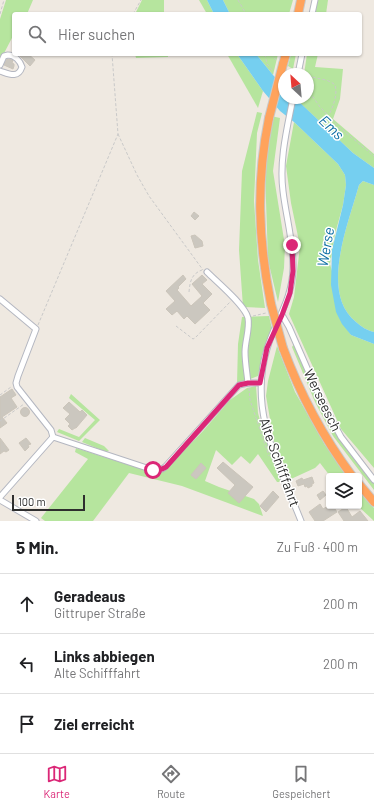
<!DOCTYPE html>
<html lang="de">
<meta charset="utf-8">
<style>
:root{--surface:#fff;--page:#f2f2f2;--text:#202124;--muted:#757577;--line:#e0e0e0;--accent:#db2777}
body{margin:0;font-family:Barlow,sans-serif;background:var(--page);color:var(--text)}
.controls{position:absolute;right:12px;bottom:12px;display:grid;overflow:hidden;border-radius:4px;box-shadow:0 1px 3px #0004}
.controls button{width:36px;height:36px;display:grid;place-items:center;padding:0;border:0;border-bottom:1px solid var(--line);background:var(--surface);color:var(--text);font:20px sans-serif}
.compass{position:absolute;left:278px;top:68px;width:36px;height:36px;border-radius:50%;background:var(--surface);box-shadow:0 1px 3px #0004;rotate:334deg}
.scale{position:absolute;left:12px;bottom:10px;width:73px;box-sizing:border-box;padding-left:4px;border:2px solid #2e2e2e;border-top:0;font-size:11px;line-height:14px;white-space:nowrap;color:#2e2e2e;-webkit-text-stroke:3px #fff;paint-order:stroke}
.stop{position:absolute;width:12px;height:12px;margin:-9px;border:3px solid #db2777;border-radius:50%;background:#fff}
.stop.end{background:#db2777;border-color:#fff;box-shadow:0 1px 4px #0008}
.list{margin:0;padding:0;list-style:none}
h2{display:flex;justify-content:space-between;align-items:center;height:52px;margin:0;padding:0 16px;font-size:17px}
h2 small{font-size:13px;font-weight:400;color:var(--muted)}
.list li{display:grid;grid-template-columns:26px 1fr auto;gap:12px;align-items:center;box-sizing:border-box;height:60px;padding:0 16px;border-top:1px solid var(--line)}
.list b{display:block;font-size:15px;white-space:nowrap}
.list p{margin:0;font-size:13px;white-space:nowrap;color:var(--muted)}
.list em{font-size:13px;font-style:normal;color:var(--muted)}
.icon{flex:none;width:22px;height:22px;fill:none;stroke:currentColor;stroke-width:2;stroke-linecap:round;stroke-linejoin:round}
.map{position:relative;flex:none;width:374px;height:521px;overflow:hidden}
.search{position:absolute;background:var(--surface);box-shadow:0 1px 3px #0004;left:12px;right:12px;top:12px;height:44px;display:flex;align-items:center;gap:10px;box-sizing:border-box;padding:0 14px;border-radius:4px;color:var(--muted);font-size:15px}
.sheet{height:232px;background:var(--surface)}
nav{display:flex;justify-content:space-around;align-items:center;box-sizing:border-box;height:56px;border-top:1px solid var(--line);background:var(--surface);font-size:11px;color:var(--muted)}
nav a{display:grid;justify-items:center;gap:2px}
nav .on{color:var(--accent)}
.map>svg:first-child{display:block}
.green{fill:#b6e59e}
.water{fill:#75cff0}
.building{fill:#cbc7bf;stroke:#cbc5ba}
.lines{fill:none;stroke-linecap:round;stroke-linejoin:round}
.minor-casing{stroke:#b4b7c1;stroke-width:7}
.highway-casing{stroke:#c9c9c9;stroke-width:10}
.path{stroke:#c9c9c9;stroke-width:1;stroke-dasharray:3 2;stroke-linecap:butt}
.minor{stroke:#fff;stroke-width:5}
.highway{stroke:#ffa35c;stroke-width:8}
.highway-bridge-casing{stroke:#c9c9c9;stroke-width:10;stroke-linecap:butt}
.highway-bridge{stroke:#ffa35c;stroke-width:8}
.route{stroke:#db2777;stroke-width:5}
.labels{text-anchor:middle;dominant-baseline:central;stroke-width:3;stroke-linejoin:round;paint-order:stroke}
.street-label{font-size:14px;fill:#2e2e2e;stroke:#fff}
.water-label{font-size:15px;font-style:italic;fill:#0d6fa3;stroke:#fff}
</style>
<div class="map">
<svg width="374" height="521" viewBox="0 0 374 521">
<rect width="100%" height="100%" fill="#efe9e1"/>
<g class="green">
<path d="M6,0H33L27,14H14V34L0,61V19Z"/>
<path d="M142,0H164V14H135Z"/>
<path d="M199,0H207L214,14H207Z"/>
<path d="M223,0H293L289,14H230Z"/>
<path d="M317,0H328L326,14H315Z"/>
<path d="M135,54H168V57L136,58Z"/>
<path d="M227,54H237L263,91L258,108Z"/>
<path d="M256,54H278L273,75Z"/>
<path d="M291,54H296L293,69L288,66Z"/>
<path d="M307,54H318L315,67L343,69L340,99L333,119L374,154V168L353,153L298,101L300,98H308V74H304Z"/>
<path d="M257,112L262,113L257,133L254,201L258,260L265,308L243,307L239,250L242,171Z"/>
<path d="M271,116L280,118L273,171L285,246L284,268L278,302L268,260L265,171Z"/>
<path d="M294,122L338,164L345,175L346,185L343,205L335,234L330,264L349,332L351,335L374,344V468L341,429L289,314L294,297L300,246L291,203L286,166Z"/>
<path d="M363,181L374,185V332C366,330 362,327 356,322C319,293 349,222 359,185Z"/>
<path d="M269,316L272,329L262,354L258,376L237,384L238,344L242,317Z"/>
<path d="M294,344L317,401L340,439L374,482V490L333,436L315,402L292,347Z"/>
<path d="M277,346L295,392L325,445L349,476H330L320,463L315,468L291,479L274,442L266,396L268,381Z"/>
<path d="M256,386L258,413L264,436L283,482H277L258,454L250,464L241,456L232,465L216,450L205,481L219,487L254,499L259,504L263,516L182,486L129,473L93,521H45L41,518L88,459L75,452L76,448L151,472L164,471L203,431L230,400L247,388Z"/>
<path d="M71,394L100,420L79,441L57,432L59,429L79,437L95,420L69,398Z"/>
<path d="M85,438L104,446L109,451L106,452L82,442Z"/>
<path d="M359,490L374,508V521L358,506H359Z"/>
</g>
<g class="water">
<path d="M207,0H223L230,14H214Z"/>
<path d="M237,54H256L273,75L284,87V98H295L353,153L374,168V185L363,181L359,185C349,222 319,293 356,322C362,327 366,330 374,332V344L351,335L342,324L336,312L331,285L332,250L343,205L346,185L345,175L338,164L294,122L280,111L263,91Z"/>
</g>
<g class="building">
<path d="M20,54H28L35,60L30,66L19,55Z"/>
<path d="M7,59L13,60L12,63L14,64V66L13,69L4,65Z"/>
<path d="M194,212L199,216L195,220L191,216Z"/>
<path d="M195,235L202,241L203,246L195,248L191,236Z"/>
<path d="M183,275L186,279L178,287L179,288L177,290L191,306L202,296L192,284L202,275L207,280L202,284L212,294L203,303L210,310L195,324L187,316L184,319L177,311L172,315L166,309L175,301L166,291Z"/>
<path d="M12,389L16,395L11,398L17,407L2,417L7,423L0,428V397Z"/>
<path d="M69,402L80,412L82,410L87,415L76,428H75L72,430L68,426L70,424L65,419L70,414L63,408Z"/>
<circle cx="25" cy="412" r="4.5"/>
<path d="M0,438L9,450L6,452L4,451L0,454Z"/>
<path d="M26,438L31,444L28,445L29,447L25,451L19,443Z"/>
<path d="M223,462L253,487L239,503L228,493L235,485L217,468Z"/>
<path d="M201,463L206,468L196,479L191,475Z"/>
<path d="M312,477L314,483L312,484V486L308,488L307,486L305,487L304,484L298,486L296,481L302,478L303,480Z"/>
<path d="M273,491L279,497L266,512L260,506Z"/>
<path d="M323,491L326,495L320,500L317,495Z"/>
<path d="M320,504L323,509L328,506H333L337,512L323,521H315L309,512Z"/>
<path d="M346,507L352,517L360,511L368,521H344L338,512Z"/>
</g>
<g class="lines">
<g class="minor-casing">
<g id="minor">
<path d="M312,14L315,0"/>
<path d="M0,65L4,56L8,55C15,55 20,61 22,67C18,79 9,74 0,71"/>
<path d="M298,74L302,54"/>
<path d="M293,98C287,129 279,160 283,191C286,217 294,243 293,269C292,301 275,321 267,349C248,411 279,465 301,521"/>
<path d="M207,272C217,282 245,305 248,318C250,329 245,341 245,352C245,362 247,373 248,383"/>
<path d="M0,299L36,329L18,376L16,383L17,387L51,430L53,437"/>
<path d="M282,315L289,327L321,400L341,437L374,480"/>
<path d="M0,497L53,437L153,470L162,469L165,467L239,385L248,383H260"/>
<path d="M0,500L36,521"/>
</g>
</g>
<g class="highway-casing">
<g id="highway">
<path d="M298,14L301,0"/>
<path d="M283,64L286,54"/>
<path d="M269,118C256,182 258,240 271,304"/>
<path d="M283,348C300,394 323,437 352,476"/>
<path d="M359,484L374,502"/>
</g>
</g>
<g class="path">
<path d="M238,0L246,14"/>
<path d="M0,14L4,0"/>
<path d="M133,14L141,0"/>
<path d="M265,54L267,64L273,71"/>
<path d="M271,54L277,61"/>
<path d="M308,75C317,80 328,78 335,85C338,95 333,106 329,115"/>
<path d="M308,94L313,97L320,107L339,127L374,156"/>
<path d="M118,134L137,175L149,196L203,270"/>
<path d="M189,292C190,282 191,274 202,270"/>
<path d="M253,316L266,313"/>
<path d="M38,325L118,134L112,54"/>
<path d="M176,326L193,339L195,338L231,301"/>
<path d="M249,388L250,400L269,456"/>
<path d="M0,395L11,387"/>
<path d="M0,421L24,404"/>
</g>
<use href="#minor" class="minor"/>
<use href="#highway" class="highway"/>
<g class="highway-bridge-casing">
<g id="highway-bridge">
<path d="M269,118L283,64"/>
<path d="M271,304L283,348"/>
</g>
</g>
<use href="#highway-bridge" class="highway-bridge"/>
</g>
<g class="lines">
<path class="route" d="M153,470L162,469L166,467L239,385L248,383H260L267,348L282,315L290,293L293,271L292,245"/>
</g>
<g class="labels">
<g class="street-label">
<text transform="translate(323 400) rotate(64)">Werseesch</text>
<text transform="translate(280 462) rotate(70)">Alte Schifffahrt</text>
</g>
<g class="water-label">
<text transform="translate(332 127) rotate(44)">Ems</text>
<text transform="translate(325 247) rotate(-80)">Werse</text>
</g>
</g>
</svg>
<div class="controls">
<button><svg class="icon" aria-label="layers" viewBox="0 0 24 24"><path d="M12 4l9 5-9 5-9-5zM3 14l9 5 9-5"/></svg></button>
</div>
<svg class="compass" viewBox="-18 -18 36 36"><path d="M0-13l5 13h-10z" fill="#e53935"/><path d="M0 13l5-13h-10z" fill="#757577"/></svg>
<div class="scale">100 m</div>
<div class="stop" style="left:153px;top:470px"></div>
<div class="stop end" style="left:292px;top:245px"></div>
<div class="search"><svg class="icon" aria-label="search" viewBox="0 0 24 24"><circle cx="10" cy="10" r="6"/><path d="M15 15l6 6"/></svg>Hier suchen</div>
</div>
<section class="sheet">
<h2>5 Min.<small>Zu Fuß · 400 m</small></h2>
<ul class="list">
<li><svg class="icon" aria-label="ahead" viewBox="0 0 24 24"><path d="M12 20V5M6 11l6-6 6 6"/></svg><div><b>Geradeaus</b><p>Gittruper Straße</p></div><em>200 m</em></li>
<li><svg class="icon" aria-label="left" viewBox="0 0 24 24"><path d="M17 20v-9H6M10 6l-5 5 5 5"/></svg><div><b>Links abbiegen</b><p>Alte Schifffahrt</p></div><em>200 m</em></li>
<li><svg class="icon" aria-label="arrive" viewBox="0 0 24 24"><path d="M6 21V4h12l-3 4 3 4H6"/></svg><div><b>Ziel erreicht</b></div></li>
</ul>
</section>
<nav>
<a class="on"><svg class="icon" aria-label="map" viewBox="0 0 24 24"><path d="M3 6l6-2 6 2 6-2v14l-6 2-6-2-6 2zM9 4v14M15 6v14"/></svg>Karte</a>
<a><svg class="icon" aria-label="directions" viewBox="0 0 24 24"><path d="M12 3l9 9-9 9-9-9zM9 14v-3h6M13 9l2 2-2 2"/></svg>Route</a>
<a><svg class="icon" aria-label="saved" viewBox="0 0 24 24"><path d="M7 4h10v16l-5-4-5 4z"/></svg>Gespeichert</a>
</nav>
